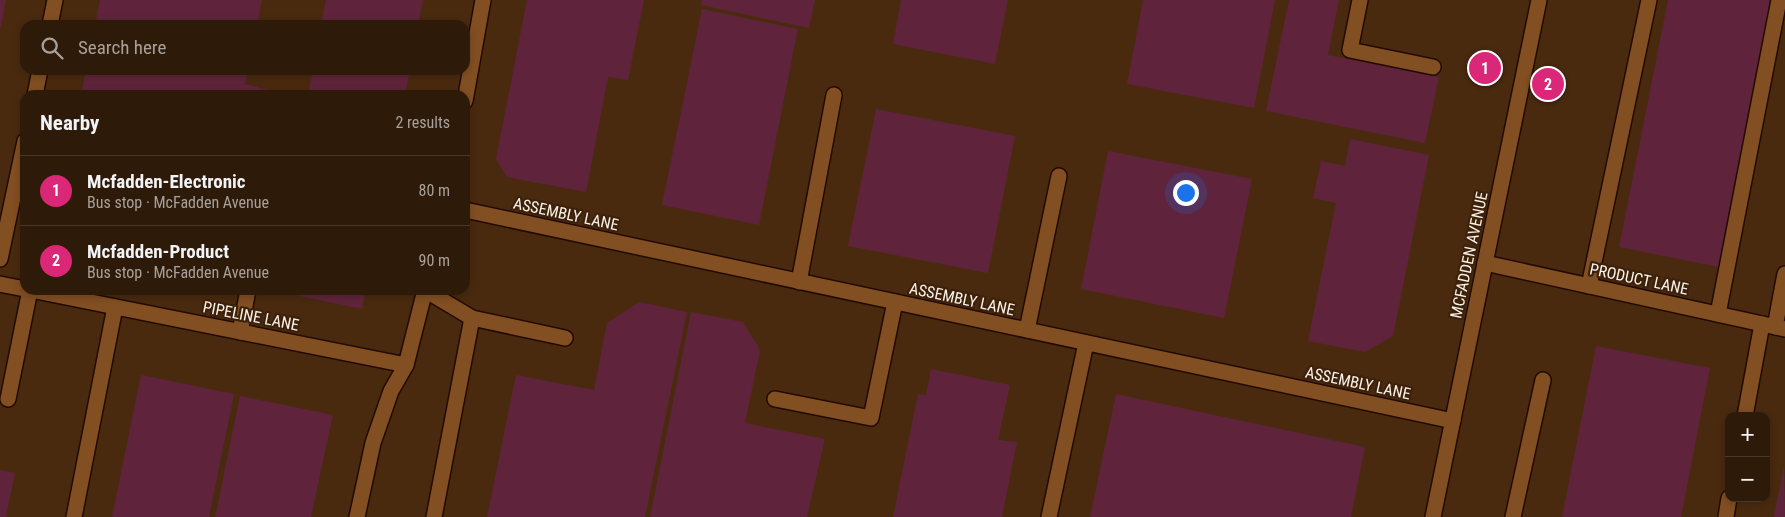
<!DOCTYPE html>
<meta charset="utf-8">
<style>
:root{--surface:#2e1a08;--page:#362312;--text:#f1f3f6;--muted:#a7a19c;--line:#493829;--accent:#db2777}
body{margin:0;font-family:"Roboto Condensed",sans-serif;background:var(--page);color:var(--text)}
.controls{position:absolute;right:15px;bottom:15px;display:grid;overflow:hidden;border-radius:10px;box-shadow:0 2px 8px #0003}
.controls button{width:45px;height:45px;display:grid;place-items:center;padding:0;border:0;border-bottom:1px solid var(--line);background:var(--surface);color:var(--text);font:25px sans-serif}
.you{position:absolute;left:1185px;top:192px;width:18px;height:18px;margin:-12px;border:4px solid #fff;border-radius:50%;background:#1a73e8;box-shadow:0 0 0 8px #1a73e833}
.badge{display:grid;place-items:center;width:32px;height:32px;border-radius:50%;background:var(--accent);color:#fff;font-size:16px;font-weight:700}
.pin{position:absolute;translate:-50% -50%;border:2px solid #fff;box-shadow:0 1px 5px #0006}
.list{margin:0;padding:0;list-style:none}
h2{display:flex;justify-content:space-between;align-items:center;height:65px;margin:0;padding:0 20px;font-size:21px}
h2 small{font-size:16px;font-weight:400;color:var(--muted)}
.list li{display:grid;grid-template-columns:32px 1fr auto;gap:15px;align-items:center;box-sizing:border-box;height:70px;padding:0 20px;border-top:1px solid var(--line)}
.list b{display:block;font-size:19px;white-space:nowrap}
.list p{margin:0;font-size:16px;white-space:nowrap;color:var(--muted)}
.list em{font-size:16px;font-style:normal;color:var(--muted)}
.icon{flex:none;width:28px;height:28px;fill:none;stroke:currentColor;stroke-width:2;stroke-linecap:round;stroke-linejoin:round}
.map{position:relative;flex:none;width:1785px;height:517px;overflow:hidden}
.search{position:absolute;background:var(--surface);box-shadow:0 2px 8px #0003;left:20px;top:20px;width:450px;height:55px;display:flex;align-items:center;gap:12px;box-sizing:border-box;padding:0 18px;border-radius:15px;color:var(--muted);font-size:19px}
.panel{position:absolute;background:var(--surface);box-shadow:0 2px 8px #0003;left:20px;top:90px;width:450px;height:205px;border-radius:15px}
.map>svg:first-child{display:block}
.built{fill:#492a0f;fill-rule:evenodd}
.building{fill:#5f243b}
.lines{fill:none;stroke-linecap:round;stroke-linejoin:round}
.lane-casing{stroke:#230a00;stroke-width:18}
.street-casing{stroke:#230a00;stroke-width:18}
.secondary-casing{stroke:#230a00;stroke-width:18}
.lane{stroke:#824f22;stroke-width:15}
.street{stroke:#824f22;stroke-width:15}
.secondary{stroke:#824f22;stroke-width:15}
.labels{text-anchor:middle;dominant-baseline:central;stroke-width:4.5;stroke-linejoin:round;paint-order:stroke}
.street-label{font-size:16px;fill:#fef1e8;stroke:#3d220b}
</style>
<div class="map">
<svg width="1785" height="517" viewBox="0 0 1785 517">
<rect width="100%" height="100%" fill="#3d220b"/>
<path class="built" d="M0,0H1785V517H0ZM25,25H465V70H25ZM25,95H465V290H25ZM1729,416H1766V498H1729Z"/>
<g class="building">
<path d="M0,0H6L1,27H0Z"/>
<path d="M100,0H262L257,25H95Z"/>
<path d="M326,0H423L418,25H321Z"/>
<path d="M527,0H644L628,80L608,77L586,192L507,177L496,159Z"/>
<path d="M702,0H815L809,28L701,5Z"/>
<path d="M901,0H1008L995,64L893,44Z"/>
<path d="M1143,0H1275L1254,108L1127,84Z"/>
<path d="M1289,0H1339L1328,55L1439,77L1425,143L1266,111Z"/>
<path d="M1668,0H1771L1719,267L1619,247Z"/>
<path d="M702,9L798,29L759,225L662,205Z"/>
<path d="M86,70H248L245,84L288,95H81Z"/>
<path d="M313,70H410L405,95H308Z"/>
<path d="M876,109L1015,136L988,273L848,246Z"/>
<path d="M1350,139L1429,155L1393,336L1365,352L1308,341L1336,203L1313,198L1321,161L1345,166Z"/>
<path d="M1108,151L1252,179L1224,318L1081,289Z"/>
<path d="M290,290H366L362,309L290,294Z"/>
<path d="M639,302L687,312L645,517H487L516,375L594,390L607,323Z"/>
<path d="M691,312L743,322L760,350L745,423L825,439L807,517H650Z"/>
<path d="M1596,346L1710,368L1681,517H1562Z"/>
<path d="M931,369L1010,385L998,440L1017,442L1002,517H893L918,394L926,395Z"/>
<path d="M141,375L234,394L209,517H112Z"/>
<path d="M1116,394L1365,447L1351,517H1090Z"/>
<path d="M240,396L333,415L311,517H215Z"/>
<path d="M1784,466L1785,517H1774Z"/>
<path d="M0,470L15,473L6,517H0Z"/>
</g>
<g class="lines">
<g class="lane-casing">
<g id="lane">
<path d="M1360,0L1350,50L1433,67"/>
<path d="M50,25L55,0"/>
<path d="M35,95L40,70"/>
<path d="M0,259L25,141"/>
<path d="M799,282L834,95"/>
<path d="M1589,286L1649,0"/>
<path d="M425,290L472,318L565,338"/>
<path d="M1718,314L1779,0"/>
<path d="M1775,327L1785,274"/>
<path d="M1027,330L1059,176"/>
<path d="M240,332L248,290"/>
<path d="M8,399L30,290"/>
<path d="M775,399L871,418L895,302"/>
<path d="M1745,416L1762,324"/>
<path d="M74,517L115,307"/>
<path d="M357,517L373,443L391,391L406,365"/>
<path d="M434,517L472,318"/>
<path d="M1049,517L1086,343"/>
<path d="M1513,517L1543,380"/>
<path d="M1726,517L1729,498"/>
</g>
</g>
<g class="street-casing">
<g id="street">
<path d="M465,101L483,0"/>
<path d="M465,210L1453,421"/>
<path d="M1485,263L1785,329"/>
<path d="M0,284L25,289"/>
<path d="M31,290L406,365L425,290"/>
</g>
</g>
<g class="secondary-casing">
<path id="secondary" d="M1433,517L1539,0"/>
</g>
<use href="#lane" class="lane"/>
<use href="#street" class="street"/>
<use href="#secondary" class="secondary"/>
</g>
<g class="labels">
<g class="street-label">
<text transform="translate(566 214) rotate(12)">ASSEMBLY LANE</text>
<text transform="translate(1469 255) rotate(-78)">MCFADDEN AVENUE</text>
<text transform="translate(1639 279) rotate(12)">PRODUCT LANE</text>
<text transform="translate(962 299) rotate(12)">ASSEMBLY LANE</text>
<text transform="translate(251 316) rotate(11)">PIPELINE LANE</text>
<text transform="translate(1358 383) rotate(12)">ASSEMBLY LANE</text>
</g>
</g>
</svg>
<div class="controls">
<button>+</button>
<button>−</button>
</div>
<div class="you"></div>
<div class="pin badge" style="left:1485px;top:68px">1</div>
<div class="pin badge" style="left:1548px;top:84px">2</div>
<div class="search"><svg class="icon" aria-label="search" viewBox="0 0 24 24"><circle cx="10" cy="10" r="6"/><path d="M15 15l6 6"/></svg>Search here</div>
<section class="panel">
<h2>Nearby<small>2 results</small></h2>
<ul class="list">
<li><span class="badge">1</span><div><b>Mcfadden-Electronic</b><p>Bus stop · McFadden Avenue</p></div><em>80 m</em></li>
<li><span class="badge">2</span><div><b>Mcfadden-Product</b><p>Bus stop · McFadden Avenue</p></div><em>90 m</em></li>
</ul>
</section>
</div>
